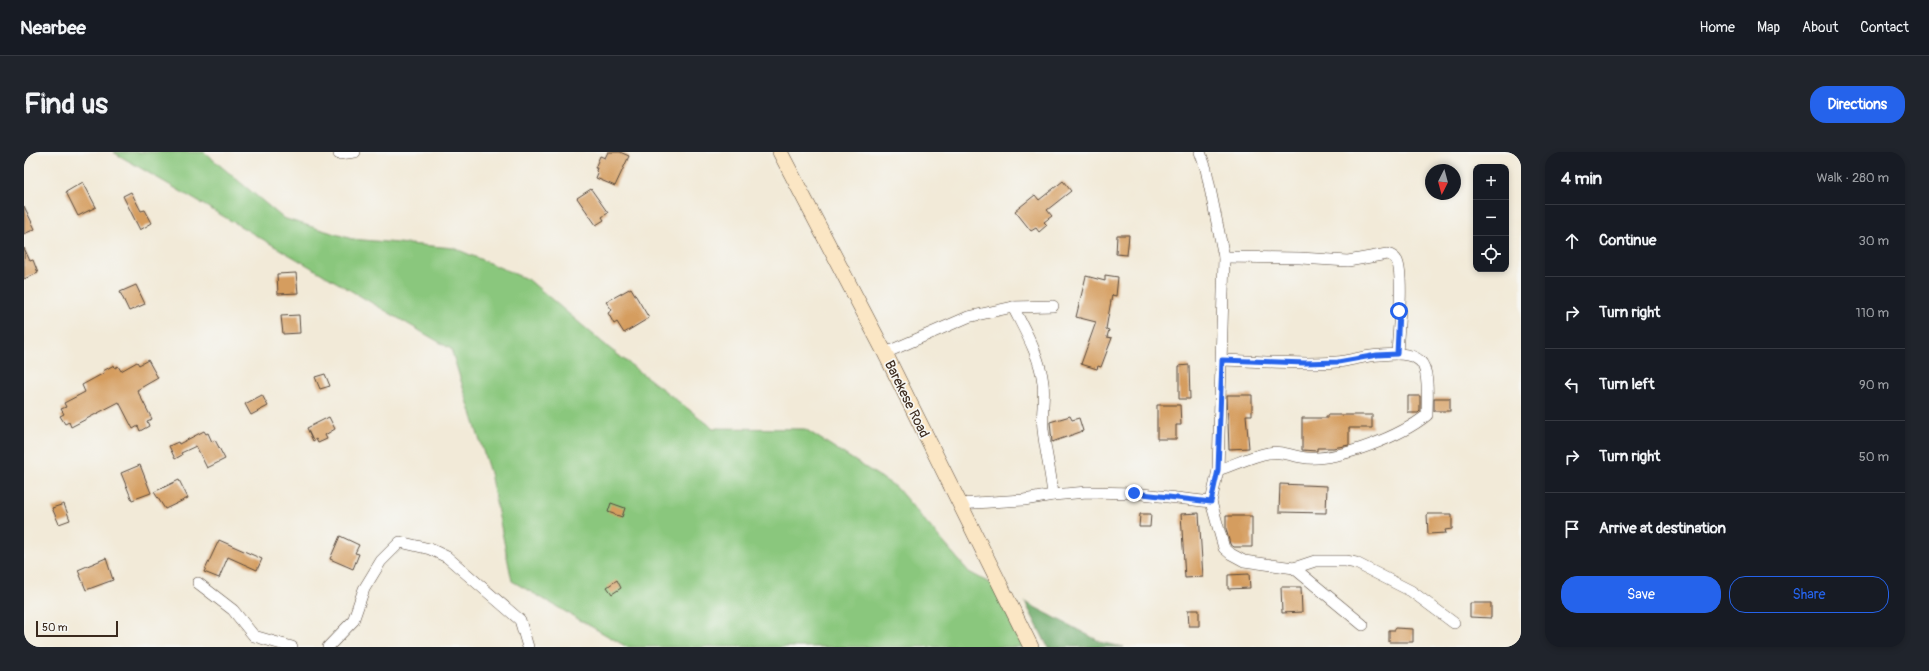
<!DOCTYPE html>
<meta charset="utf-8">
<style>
:root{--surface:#171b24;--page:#20242c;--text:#f1f3f6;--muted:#9ea1a6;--line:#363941;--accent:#2563eb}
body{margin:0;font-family:Pangolin,sans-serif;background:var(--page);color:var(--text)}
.controls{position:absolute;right:12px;top:12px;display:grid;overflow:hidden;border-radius:8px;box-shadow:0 2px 6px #0003}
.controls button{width:36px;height:36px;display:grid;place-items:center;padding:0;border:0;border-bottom:1px solid var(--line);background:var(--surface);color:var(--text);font:20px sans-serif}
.compass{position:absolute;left:1401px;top:12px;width:36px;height:36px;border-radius:50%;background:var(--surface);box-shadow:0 2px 6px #0003;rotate:186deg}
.scale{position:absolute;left:12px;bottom:10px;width:82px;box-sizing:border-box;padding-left:4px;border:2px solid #3b2a1e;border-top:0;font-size:11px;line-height:14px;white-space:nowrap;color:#3b2a1e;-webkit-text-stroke:3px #f6f6f2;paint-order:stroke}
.stop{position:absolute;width:12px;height:12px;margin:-9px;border:3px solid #2563eb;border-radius:50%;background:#fff}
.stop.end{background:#2563eb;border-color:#fff;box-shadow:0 1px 4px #0008}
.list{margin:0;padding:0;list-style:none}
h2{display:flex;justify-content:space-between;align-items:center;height:52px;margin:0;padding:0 16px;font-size:17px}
h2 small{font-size:13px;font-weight:400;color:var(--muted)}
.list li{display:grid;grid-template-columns:26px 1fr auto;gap:12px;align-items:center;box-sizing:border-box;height:72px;padding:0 16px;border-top:1px solid var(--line)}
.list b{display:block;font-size:15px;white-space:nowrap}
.list em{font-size:13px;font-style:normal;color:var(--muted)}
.actions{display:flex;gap:8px;padding:12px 16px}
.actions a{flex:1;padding:9px 0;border:1px solid var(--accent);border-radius:16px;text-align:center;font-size:14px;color:var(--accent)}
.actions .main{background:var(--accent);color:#fff}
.icon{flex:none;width:22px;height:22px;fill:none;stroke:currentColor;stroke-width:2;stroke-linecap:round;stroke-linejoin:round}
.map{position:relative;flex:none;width:1497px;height:495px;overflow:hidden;border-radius:16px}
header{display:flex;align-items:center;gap:24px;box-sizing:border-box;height:56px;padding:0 20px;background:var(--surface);border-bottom:1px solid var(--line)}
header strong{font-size:19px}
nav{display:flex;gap:22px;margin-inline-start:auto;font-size:14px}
.intro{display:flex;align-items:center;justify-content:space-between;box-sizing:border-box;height:96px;padding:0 24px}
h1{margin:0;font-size:28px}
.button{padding:10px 18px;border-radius:16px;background:var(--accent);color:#fff;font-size:14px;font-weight:700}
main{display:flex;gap:24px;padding:0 24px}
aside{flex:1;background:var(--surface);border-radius:16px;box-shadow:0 2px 6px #0003}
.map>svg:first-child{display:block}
.green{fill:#8ac77d;stroke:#62784e}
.forest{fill:#6fac6c;stroke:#556b45}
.building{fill:#d59d5f}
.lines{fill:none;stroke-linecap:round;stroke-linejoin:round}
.minor-casing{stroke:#56473a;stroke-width:12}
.secondary-casing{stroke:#56473a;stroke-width:16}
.minor{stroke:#fff;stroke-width:11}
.secondary{stroke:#fbe6c4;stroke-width:15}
.route{stroke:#2563eb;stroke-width:5}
.labels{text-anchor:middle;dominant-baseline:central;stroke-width:3.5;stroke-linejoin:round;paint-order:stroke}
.street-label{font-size:14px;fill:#3b2a1e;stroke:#f6f6f2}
</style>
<header>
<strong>Nearbee</strong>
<nav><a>Home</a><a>Map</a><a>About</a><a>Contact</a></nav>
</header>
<div class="intro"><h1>Find us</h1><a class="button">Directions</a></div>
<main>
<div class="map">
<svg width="1497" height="495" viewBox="0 0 1497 495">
<rect width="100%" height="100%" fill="#f6f6f2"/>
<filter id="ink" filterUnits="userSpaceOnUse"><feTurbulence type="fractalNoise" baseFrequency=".025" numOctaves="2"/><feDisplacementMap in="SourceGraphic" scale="8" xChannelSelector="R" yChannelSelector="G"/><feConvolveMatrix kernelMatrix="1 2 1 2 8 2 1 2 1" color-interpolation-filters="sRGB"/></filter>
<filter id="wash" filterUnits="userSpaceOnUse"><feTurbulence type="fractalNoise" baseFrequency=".012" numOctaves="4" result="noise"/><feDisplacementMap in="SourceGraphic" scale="16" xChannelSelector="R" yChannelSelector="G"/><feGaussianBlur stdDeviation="0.9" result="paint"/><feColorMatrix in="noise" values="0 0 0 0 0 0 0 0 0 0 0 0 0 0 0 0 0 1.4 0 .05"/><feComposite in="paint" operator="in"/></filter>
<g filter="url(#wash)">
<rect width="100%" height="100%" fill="#f2ead8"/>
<path class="green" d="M89,0H180L259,66L328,87L430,96L505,128L585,196L689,276L781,277L872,335L945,420L971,434L1000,495H603L488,429L466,321L427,197Z"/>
<path class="forest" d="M1001,450L1079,491L1100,495H1024Z"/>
<g id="blocks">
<g class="building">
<path d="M584,0H596L605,4L591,34L572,26L574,21L572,19L573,16H571L576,4L581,6Z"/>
<path d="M1039,29L1047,39L1023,58L1028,64L1020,70L1023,73L1015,80L1012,76L1007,79L991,59L1011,43L1015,48Z"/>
<path d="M59,30L72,55L54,64L42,40Z"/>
<path d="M567,37L584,61L578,65L580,68L572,73L553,46Z"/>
<path d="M107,40L117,59L121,58L128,71L116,78L99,44Z"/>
<path d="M0,54L11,77L0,82Z"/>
<path d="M1093,83H1105L1103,103L1092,102Z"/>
<path d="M0,96L6,109L9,108L14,121L0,127Z"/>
<path d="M272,121L274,141L254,142L253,122Z"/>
<path d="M1081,123L1094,125L1092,144L1088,143L1082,177L1085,178L1083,185L1088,186L1077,215L1074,214L1073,217L1057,212L1072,170L1052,165L1062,124L1081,129Z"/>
<path d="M112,133L121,152L105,159L96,140Z"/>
<path d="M607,136L625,166L600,181L593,170L590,172L584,161L588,158L582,150Z"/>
<path d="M275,163L276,181L259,182L257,164Z"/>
<path d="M124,208L134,226L113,238L128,267L123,269L125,274L116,279L114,274L109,277L95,250L47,275L45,270L41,272L36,264L40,262L37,257L42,255L40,251L61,240L58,233L80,221L79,219L90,213L91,216L94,214L97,219L113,210L115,213Z"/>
<path d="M1165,213L1166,247H1155V214Z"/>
<path d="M301,222L306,234L296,237L291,225Z"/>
<path d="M238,243L244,254L227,263L221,252Z"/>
<path d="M1203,243H1228V263H1222L1225,296L1205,297Z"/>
<path d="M1384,244H1396V259L1394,261H1384Z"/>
<rect x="1410" y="246" width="16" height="13"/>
<path d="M1133,253H1156L1157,273H1152V287H1133Z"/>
<path d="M1303,263H1348V276H1325V293L1309,296H1293V299L1278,298V266H1303Z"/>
<path d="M1046,264L1048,268L1055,266L1059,279L1028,290L1026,270Z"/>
<path d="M305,265L311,277L301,283L303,287L294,291L292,287L289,289L283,276Z"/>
<path d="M180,279L182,282L184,281L188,290L191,288L201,307L183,316L172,294L157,301L158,303L151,307L145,294L154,290L155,292Z"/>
<path d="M116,313L127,341L108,348L97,321Z"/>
<path d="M155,328L164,346L141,357L130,340Z"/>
<path d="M1256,332L1303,334L1302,361L1255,360Z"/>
<path d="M587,351L601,356L598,365L584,360Z"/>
<path d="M40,352L46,368L35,372L28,356Z"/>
<path d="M1175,361L1179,425L1161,426L1157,362Z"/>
<path d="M1116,362H1127L1126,375H1115Z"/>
<path d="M1403,362H1428V377L1421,378L1422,381L1404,382Z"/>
<path d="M1202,364H1228V395H1210L1206,392L1202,377Z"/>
<path d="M316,384L335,393L331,401L335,402L329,417L306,407Z"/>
<path d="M195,388L238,407L233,418L204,405L195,426L180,420Z"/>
<path d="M82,406L89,428L62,438L54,418Z"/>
<path d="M1225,422L1226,436L1204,437V423Z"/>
<path d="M593,428L597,436L588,442L583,435Z"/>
<path d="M1257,435H1277L1278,460L1258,461Z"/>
<path d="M1446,451H1467V466L1446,465Z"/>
<path d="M1164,458H1175V474H1165Z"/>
<path d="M1371,476L1389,477V490H1365V478H1371Z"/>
</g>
</g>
</g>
<g filter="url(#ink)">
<use href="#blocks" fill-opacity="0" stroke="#56473a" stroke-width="1"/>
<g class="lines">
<g class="minor-casing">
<g id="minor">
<path d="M1176,0L1182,17L1200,105L1194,318L1187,350L1200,396L1207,402L1220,409L1270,416L1291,409H1322L1332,411L1387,439L1430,471"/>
<path d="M315,2L331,0"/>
<path d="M1200,105L1276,106L1324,109L1363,102C1367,103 1371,105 1373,109C1380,124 1374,183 1373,202"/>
<path d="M989,155C1001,179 1016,204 1019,231C1021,246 1017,262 1019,277C1021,299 1027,320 1029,343"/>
<path d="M861,201L944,165L989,155L1029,154"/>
<path d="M1194,318C1210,313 1227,304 1244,301C1258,298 1270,305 1283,306C1317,308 1377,284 1403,263C1403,249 1406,218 1396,209C1386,200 1369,202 1357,203C1342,203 1327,209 1312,210C1274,213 1236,209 1198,208"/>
<path d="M935,352L1000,348L1029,343L1063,340L1110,341L1187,350"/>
<path d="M1270,416L1339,473"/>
<path d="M174,431L209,458L230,484L268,495"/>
<path d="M304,495L329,469L340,437L357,409L376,390L406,397L423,405L496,468L504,495"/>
</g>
</g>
<g class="secondary-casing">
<path id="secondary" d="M756,0L861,201L1007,495"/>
</g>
<use href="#minor" class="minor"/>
<use href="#secondary" class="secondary"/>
</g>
</g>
<g class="lines" filter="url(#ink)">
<path class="route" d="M1110,341L1187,350L1194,318L1198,208L1281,211L1314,210L1353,203L1373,202L1375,159"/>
</g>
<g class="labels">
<g class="street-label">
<text transform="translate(883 247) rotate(64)">Barekese Road</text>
</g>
</g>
</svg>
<div class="controls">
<button>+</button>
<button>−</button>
<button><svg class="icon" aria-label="locate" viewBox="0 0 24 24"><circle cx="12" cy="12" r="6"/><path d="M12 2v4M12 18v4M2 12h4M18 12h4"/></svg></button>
</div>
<svg class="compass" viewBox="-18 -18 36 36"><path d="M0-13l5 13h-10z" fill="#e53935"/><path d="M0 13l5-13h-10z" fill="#9ea1a6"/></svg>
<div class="scale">50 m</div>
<div class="stop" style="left:1375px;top:159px"></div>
<div class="stop end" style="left:1110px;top:341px"></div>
</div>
<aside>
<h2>4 min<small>Walk · 280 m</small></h2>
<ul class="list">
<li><svg class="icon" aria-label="ahead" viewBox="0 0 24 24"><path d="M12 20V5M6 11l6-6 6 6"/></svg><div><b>Continue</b></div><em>30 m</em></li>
<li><svg class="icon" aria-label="right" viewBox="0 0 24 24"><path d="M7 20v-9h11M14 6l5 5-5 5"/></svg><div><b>Turn right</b></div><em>110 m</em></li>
<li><svg class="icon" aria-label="left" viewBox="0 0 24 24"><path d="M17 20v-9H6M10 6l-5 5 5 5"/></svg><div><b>Turn left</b></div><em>90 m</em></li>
<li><svg class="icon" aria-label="right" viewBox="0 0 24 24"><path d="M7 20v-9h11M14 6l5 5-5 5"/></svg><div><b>Turn right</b></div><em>50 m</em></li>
<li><svg class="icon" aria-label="arrive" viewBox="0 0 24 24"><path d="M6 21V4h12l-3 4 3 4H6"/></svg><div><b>Arrive at destination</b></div></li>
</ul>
<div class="actions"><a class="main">Save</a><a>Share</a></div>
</aside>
</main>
